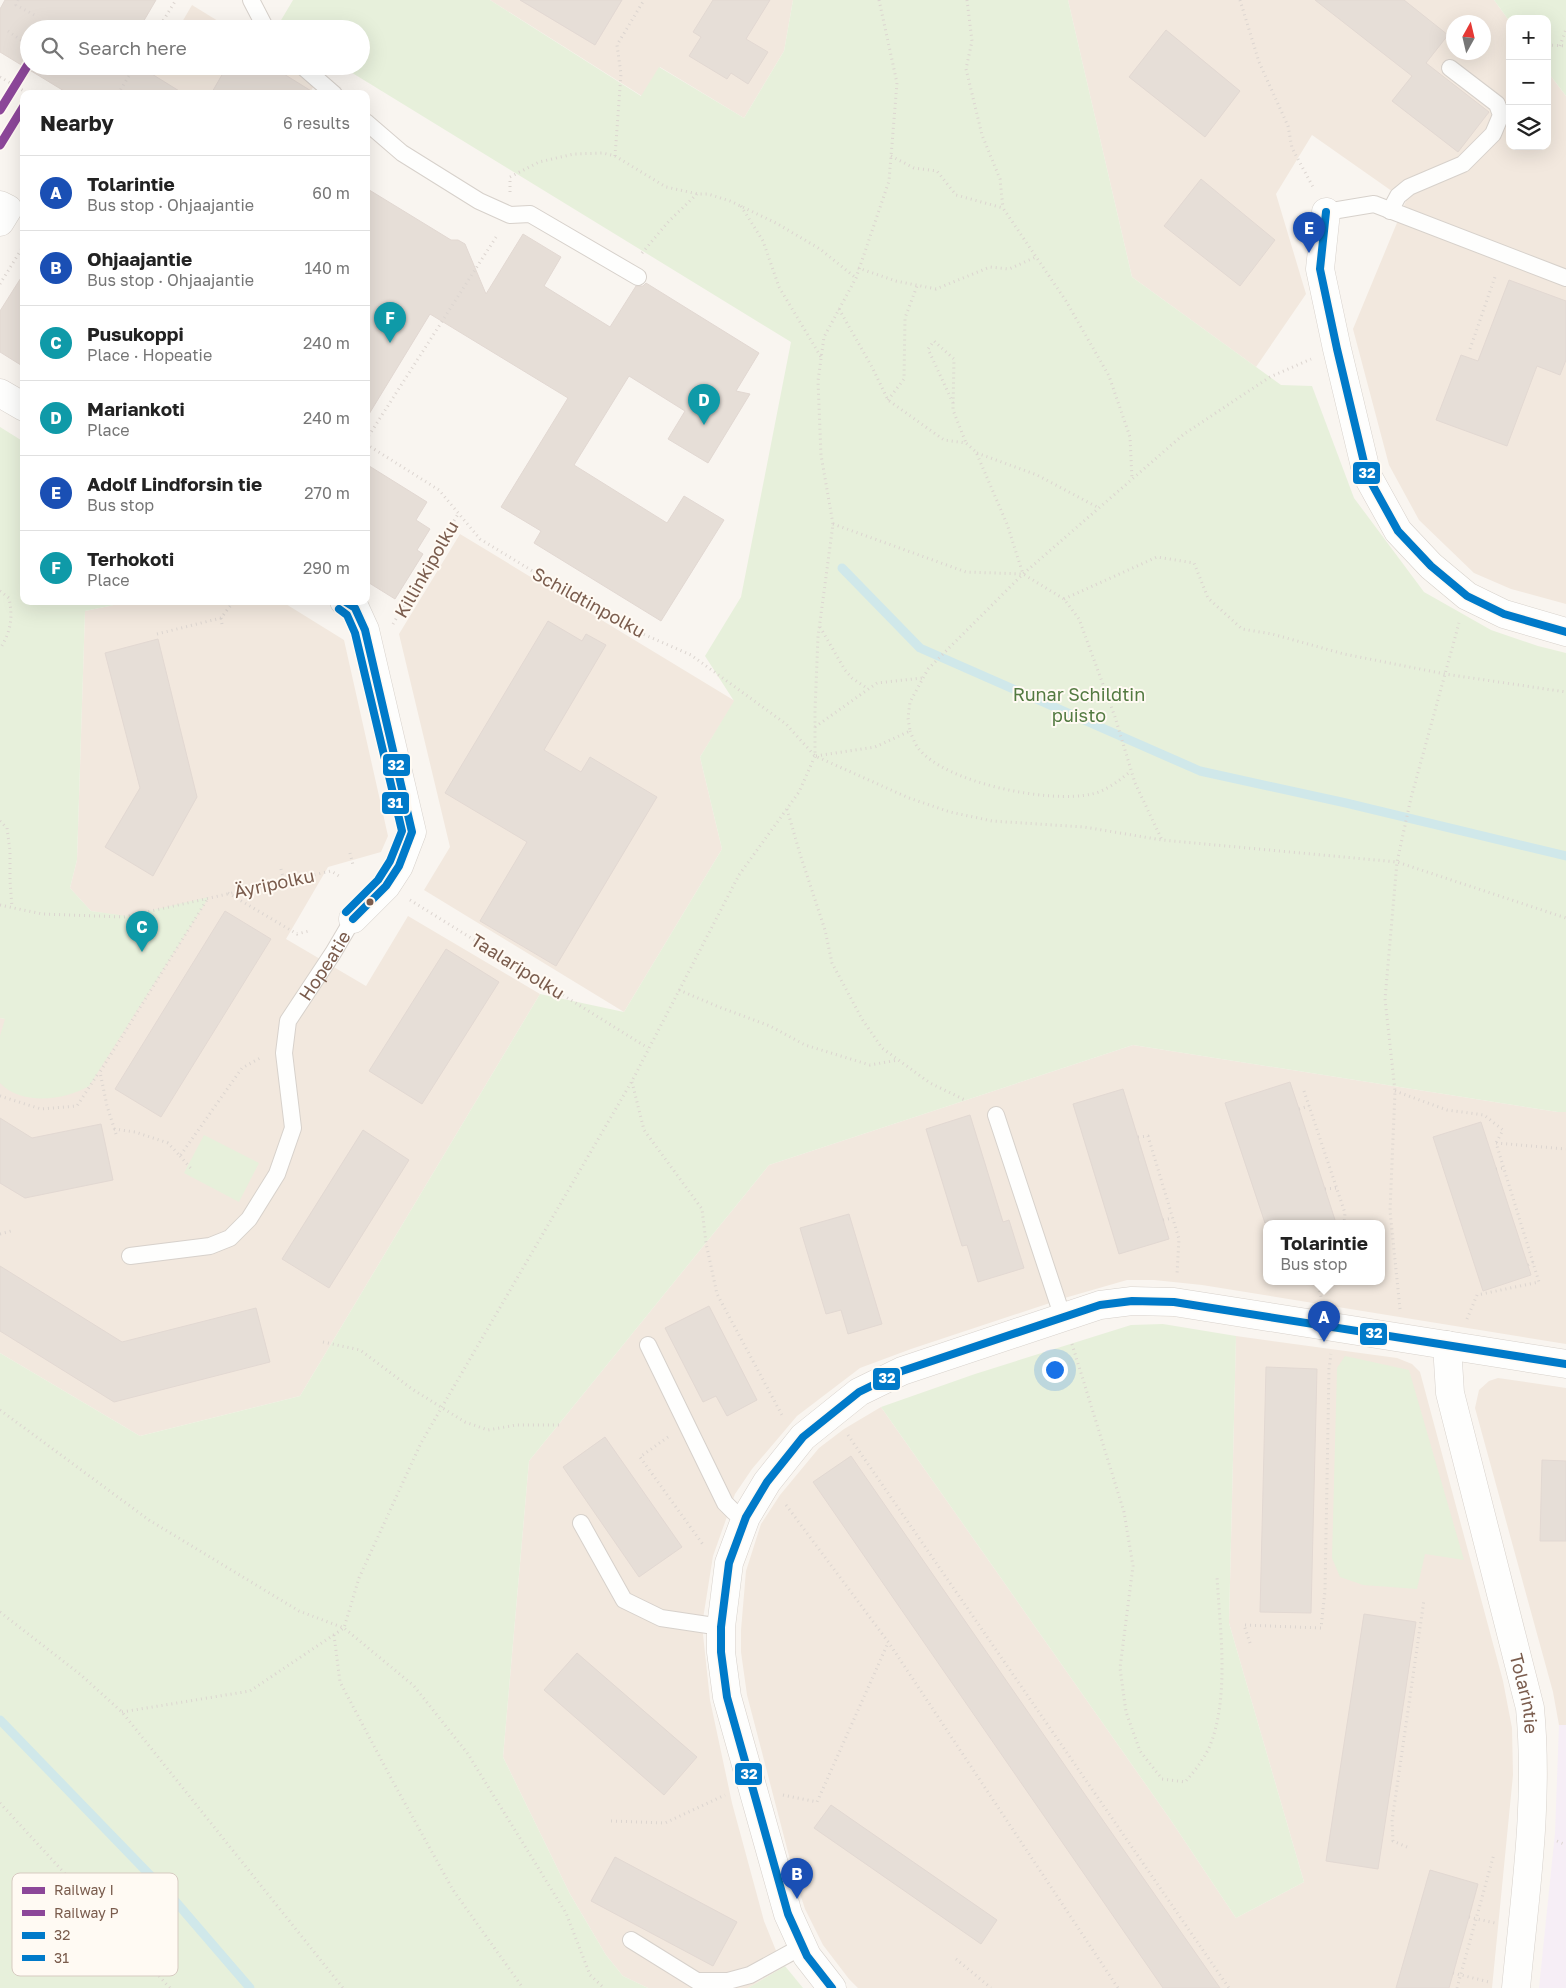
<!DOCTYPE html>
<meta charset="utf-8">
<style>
:root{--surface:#fff;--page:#f2f2f2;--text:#222;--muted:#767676;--line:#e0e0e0;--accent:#0b8043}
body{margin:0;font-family:"Golos Text",sans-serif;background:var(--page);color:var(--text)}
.controls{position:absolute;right:15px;top:15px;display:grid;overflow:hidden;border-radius:10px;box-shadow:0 5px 20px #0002}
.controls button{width:45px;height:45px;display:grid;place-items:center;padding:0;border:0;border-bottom:1px solid var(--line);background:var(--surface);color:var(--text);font:25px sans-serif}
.compass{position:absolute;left:1446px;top:15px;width:45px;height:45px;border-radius:50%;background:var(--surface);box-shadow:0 5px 20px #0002;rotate:8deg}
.you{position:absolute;left:1054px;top:1369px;width:18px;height:18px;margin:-12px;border:4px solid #fff;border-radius:50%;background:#1a73e8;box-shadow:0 0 0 8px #1a73e833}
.badge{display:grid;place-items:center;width:32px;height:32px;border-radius:50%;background:var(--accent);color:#fff;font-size:16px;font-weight:700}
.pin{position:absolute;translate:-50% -41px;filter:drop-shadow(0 1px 2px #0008)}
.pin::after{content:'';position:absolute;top:26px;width:18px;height:15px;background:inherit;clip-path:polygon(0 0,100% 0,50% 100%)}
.popup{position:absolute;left:1263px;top:1220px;width:122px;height:65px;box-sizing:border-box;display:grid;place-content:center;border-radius:10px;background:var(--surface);filter:drop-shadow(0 1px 4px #0005);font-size:16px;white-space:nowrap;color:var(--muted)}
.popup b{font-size:19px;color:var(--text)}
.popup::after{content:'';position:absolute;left:50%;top:100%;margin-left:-10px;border:10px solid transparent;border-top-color:var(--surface)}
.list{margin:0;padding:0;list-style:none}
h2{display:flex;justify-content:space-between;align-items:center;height:65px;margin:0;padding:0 20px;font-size:21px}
h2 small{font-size:16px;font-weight:400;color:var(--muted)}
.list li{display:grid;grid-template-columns:32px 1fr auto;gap:15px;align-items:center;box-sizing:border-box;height:75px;padding:0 20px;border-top:1px solid var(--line)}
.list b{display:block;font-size:19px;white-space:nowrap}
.list p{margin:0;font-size:16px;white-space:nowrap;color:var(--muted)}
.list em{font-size:16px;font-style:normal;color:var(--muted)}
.icon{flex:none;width:28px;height:28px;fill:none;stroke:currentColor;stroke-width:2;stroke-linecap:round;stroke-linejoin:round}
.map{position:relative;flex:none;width:1566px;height:1988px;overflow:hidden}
.search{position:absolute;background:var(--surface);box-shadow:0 5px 20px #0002;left:20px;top:20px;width:350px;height:55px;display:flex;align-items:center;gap:12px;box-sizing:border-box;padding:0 18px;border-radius:28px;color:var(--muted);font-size:19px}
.panel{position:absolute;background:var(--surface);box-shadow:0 5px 20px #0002;left:20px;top:90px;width:350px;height:515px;border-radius:10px}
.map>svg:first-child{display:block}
.residential{fill:#f2e8de;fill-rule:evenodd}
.education{fill:#f6eef6}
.green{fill:#e7f0db}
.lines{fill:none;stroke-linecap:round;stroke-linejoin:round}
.stream{stroke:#d0e8ea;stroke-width:9}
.building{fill:#e6ded7;stroke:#e2d8d2}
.lane-casing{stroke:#d7d1cb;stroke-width:18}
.street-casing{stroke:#d7d1cb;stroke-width:29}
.path{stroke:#dcd5d0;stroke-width:3;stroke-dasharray:1 4;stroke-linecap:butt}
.lane{stroke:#fefefd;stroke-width:16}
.street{stroke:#fefefd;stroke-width:28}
.bus-1-casing{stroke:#fffaf3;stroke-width:11}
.bus-2-casing{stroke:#fffaf3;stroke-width:11}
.bus-1{stroke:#007ac9;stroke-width:8}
.bus-2{stroke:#007ac9;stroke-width:8}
.rail-1-casing{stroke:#fffaf3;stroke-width:12}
.rail-2-casing{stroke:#fffaf3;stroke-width:12}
.rail-1{stroke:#8c4799;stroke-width:9}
.rail-2{stroke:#8c4799;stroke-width:9}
.bus-dot{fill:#7a5c4d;stroke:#fffaf3;stroke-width:2}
.labels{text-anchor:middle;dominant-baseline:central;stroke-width:4;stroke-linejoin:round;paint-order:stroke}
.street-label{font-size:18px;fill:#7a5c4d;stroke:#fffaf3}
.park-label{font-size:18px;fill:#537a41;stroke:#fffaf3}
.key{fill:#fffaf3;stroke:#d7cbc1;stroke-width:1}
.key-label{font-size:14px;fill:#7a5c4d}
.line-badge{stroke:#fffaf3;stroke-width:2}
.badge-label{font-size:14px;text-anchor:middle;font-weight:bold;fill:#fff}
</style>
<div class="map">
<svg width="1566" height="1988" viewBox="0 0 1566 1988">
<rect width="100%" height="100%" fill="#f9f5f0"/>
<g class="residential">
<path d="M490,0H793L784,51L744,118L660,67L642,96Z"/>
<path d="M1068,0H1494L1510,22V146H1547V71L1566,96V604L1511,589L1474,573L1419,520L1389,465L1353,329L1406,201L1312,135L1276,194L1306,294L1256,367L1132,277ZM1454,22H1484V52H1454Z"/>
<path d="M192,5L231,29H178Z"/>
<path d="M155,66H326L309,94H138Z"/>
<path d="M460,534L735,701L700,757L722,849L624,1012L424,890L450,847L399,634Z"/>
<path d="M133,601H281L344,640L388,836L381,852L328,867L286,939L366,986L408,916L540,994L300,1396L140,1436L0,1353V1018L5,1019L127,917L91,911L70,888L77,860L85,611Z"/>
<path d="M1133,1045L1558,1112H1566V1344L1202,1285L1154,1280H1127L1068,1297L911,1349L860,1368L797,1416L752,1469L735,1494L713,1556L702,1625L710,1700L732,1803L764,1921L779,1958L785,1966L748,1988H648L623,1976L606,1955L570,1894L503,1757L529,1461L769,1165ZM1266,1223H1382V1281H1266Z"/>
<path d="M1236,1336L1397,1358L1412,1364L1420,1372L1503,1681L1512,1728L1513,1775L1492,1988H858L849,1979L823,1945L805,1909L794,1875L747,1695L741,1652V1630L746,1571L761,1524L780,1495L819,1448L844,1429L881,1407L1170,1819L1236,1918L1304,1882L1229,1623Z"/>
<path d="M1498,1378L1566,1388V1725H1559L1553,1692L1475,1408L1479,1390L1489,1381Z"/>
</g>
<path class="education" d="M1559,1725H1566V1988H1539L1555,1833Z"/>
<g class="green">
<path d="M293,0H490L641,96L659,67L744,118L784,51L793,0H1068L1132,277L1281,385L1312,386L1354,498L1424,592L1491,630L1538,646L1566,653V1112H1558L1133,1045L769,1165L529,1461L503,1757L570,1894L606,1955L623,1976L648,1988H0V1353L140,1436L300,1396L540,994L624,1012L722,849L700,757L734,701L705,656L741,597L791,342L341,66H361V29H280L277,27Z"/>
<path d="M1494,0H1566V96L1547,71V19H1510V22Z"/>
<path d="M0,427L24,442V601H133L85,611L77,860L70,888L91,911L127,916L209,897L89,1086C66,1100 21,1106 0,1083V1036L5,1019L0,1018Z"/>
<path d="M204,1135L259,1163L239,1202L184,1173Z"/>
<path d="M1163,1324L1236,1336L1229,1623L1304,1882L1236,1918L1170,1819L881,1407L975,1374L1131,1325Z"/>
<path d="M1345,1356L1409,1370L1464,1560L1425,1554L1417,1589L1363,1585L1340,1577L1332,1558L1337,1368Z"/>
<path d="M785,1966L803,1988H748Z"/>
</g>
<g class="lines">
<g class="stream">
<path d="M842,568L920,648L1200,771L1346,803L1566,856"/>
<path d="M0,1720L176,1902L250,1988"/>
</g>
</g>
<g class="building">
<path d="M5,0H156L139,29H29V66H139L184,94H69L0,52V9Z"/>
<path d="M520,0H622L595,45Z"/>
<path d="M713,0H770L746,39L768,52L748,84L731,73L727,79L689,56L701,37L693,32Z"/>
<path d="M1315,0H1404L1448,35L1426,63L1489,112L1458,152L1392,101L1412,76Z"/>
<path d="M1166,30L1240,91L1205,137L1129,77Z"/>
<path d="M227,66H271L316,94H211Z"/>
<path d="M1201,179L1275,240L1240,286L1164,226Z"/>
<path d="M366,188L451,240H458L465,244L486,294L523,234L561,257L544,286L610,327L636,286H643L646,283L759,353L736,391L750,394L708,463L668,439L685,411L629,376L574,465L667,523L684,496L724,520L661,621L534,543L541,531L501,507L568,398L430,314L366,419Z"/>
<path d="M24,273V367L0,352V311Z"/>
<path d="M1509,280L1566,301V360L1560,375L1537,366L1507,446L1436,420L1461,355L1478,361Z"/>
<path d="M366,464L427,502L416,520L430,529L417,550L423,554L395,599L366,581Z"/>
<path d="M548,621L582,641L586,634L606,645L544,750L581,772L590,757L657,797L556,966L480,921L527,842L445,793Z"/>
<path d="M158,639L197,797L153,876L105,847L140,788L105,653Z"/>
<path d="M225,911L271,939L161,1117L115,1089Z"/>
<path d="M446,949L499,982L422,1104L369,1071Z"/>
<path d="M1290,1082L1299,1109L1336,1223H1265L1225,1103Z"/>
<path d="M1123,1089L1169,1239L1119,1254L1073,1104Z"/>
<path d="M970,1115L1003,1222L1009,1220L1024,1268L978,1282L967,1245L962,1246L926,1129Z"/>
<path d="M0,1118L32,1138L101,1124L113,1180L25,1198L0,1183Z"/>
<path d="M1481,1122L1531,1275L1483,1291L1433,1137Z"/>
<path d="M363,1130L409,1160L329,1288L282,1259Z"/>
<path d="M849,1214L882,1324L848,1334L841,1310L826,1314L800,1228Z"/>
<path d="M0,1266L122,1342L256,1308L270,1362L114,1402L0,1331Z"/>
<path d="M709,1306L757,1400L727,1416L716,1396L703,1402L665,1328Z"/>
<path d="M1266,1367L1317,1369L1311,1613L1260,1612Z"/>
<path d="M605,1437L682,1547L639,1577L563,1467Z"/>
<path d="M851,1456L1086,1796L1220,1988H1163L813,1482Z"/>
<path d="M1542,1460L1566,1461V1541H1540Z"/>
<path d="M1364,1614L1416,1622L1378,1869L1326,1861Z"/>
<path d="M577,1653L697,1757L664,1795L544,1690Z"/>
<path d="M831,1805L997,1920L981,1944L814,1828Z"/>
<path d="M615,1857L737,1922L713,1966L591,1901Z"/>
<path d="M1430,1870L1478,1884L1469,1917L1449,1988H1396Z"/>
</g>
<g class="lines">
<g class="lane-casing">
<g id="lane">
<path d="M251,0L266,29"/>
<path d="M302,66L334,94"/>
<path d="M366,122L402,153L479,201L510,215L530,214L638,277"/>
<path d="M1390,211L1398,196L1409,187L1463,164L1493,134L1501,115L1497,104L1450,68"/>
<path d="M1326,212L1374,204L1566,278"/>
<path d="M996,1115L1063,1318"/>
<path id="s1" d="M130,1256L210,1246L230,1238L249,1219L277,1174L293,1128L284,1053L288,1021L333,953L353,919"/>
<path d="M648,1345L725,1503L734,1512L746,1517"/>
<path d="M581,1523L624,1600L661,1618L721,1627"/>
<path d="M631,1940L697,1981H728L750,1975L803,1946"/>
</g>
</g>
<g class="street-casing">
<g id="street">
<path d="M0,205L8,209L0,222"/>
<path d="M1326,212L1320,269L1337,349L1367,475L1398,531L1431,566L1467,596L1504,614L1566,632"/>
<path d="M0,393L24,407"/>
<path d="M344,601L355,608L365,630L412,832L399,866L386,886L353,919"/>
<path id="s2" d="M1447,1345L1450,1393L1530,1708C1539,1803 1525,1894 1516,1988"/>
<path d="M832,1988L807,1956L788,1914L727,1697L721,1652V1627L729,1563L746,1517L767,1482L803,1437L859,1392L902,1371L1100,1305L1132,1301L1174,1302L1566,1364"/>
</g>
</g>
<g class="path">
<path d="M18,0L16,5L36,16"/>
<path d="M967,0L972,41L966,69L982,135L1000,179L1003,208"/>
<path d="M1240,0L1259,62L1288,126L1292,148L1313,187"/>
<path d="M158,29L176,0"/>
<path d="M8,31L22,41"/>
<path d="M1547,45L1566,46"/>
<path d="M1560,46L1566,29"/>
<path d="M84,66L94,72"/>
<path d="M0,77L29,94"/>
<path d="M118,94L135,66"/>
<path d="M615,156L621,74L617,45L644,0"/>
<path d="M891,156L914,168L937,171L956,195L1003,208L1066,301L1109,376L1130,437L1132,479"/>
<path d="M510,192V177L539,162L574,154L603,153L615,156L666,187L698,194H708L730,201L776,223L820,249L856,278"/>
<path d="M741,206L763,241L779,287L821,357"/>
<path d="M642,253L669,221L697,194"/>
<path d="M858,268L896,281L936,289L990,267L1009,269L1036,257"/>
<path d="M0,284L24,245"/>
<path d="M839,309L872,367L888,400L944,440L966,443L976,452L1007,524L1023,574"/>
<path d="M1470,349L1496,274"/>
<path d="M888,400L904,379L905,318L917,286"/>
<path d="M953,403L928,349L934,341L954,359L953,410L966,443"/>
<path d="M366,440L498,234"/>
<path d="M366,444L439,490L480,539L618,623L691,655L786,724L815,756L909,798L950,812L992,821L1084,827L1162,840L1397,862L1566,918"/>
<path d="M977,453L1037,475L1099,508"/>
<path d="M833,524L966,572L1023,574L1064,599L1079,619L1115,717L1135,783L1162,840"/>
<path d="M0,591L9,598C13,618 11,631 0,649"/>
<path d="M1064,599L1157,557L1194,563L1208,598L1242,629L1272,634L1344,654L1445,674L1566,692"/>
<path d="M221,618L222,624"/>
<path d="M393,624L458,514"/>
<path d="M820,627L845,670L852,678L868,689"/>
<path d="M157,634L221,618L234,601"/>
<path d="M815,727L877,683L922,678"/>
<path d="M910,731C912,736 915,744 918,748C945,783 1050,804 1092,794C1106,791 1120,780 1131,771"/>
<path d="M816,756L875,747L910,731L908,718L910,702L928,669L1023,574L1184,434L1270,377L1311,359"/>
<path d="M787,809L800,854L825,930L832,963L862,1019L882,1048L930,1083L965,1100"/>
<path d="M0,821L7,828L10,851V881L12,907"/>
<path d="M350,853L353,865"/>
<path d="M281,869L284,881"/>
<path d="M228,893L297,934L309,931"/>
<path d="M410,900L648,1048"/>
<path d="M0,905L42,914L124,917L331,871L339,876"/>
<path d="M679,990L719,1007L770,1026L805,1045L870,1065L898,1060"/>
<path d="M632,1082L644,1130L702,1209L706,1243L717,1294L783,1417"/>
<path d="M1304,1091L1345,1213L1344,1223"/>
<path d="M1395,1091L1447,1110L1484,1115L1503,1130L1496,1143"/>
<path d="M0,1096L41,1109L77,1106L99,1072"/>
<path d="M1299,1109L1309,1106"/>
<path d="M114,1129L135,1132L168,1143L180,1156L242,1068L262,1057"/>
<path d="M116,1134L107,1106L100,1072L208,898"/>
<path d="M1138,1137L1148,1136L1179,1239L1177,1274"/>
<path d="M180,1156L193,1171"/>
<path d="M1496,1169L1504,1168"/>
<path d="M1325,1189L1337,1188"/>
<path d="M1163,1220L1173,1218"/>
<path d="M0,1234L11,1231"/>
<path d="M1528,1265L1533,1262"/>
<path d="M1318,1281L1321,1297"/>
<path d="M1400,1309L1390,1211L1395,1091L1385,999L1397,862L1411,798L1459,623"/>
<path d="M1467,1319L1477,1295L1539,1282L1496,1143L1566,1149"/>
<path d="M323,1342L360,1350L412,1389L465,1422L488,1430L516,1425H559"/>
<path d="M1072,1344L1124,1512L1133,1566L1120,1668L1126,1712L1140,1751L1162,1779L1185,1782C1194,1772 1203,1760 1209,1748C1230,1699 1220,1629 1217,1577"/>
<path d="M0,1410L149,1520L299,1611L344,1628L414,1686L468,1754L566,1913L590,1975L604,1988"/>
<path d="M848,1435L1229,1988"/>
<path d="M668,1437L640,1457L704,1546"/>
<path d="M786,1505L889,1643L1118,1988"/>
<path d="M0,1612L81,1675L122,1712L343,1988"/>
<path d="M334,1635L340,1682L392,1780L453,1890L523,1988"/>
<path d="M1250,1643L1244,1625L1321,1628L1325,1591L1329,1369L1331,1354"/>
<path d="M122,1712L250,1691L344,1628L359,1578L421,1443L632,1081L739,875L799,792L815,756V710L818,637L833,524L821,455L818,381L824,337L856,278L889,181L897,83L879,0"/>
<path d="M783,1795L817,1802L888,1643"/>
<path d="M0,1803L170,1988"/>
<path d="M611,1821L665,1823L725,1795"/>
<path d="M1557,1841L1566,1845"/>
<path d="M1407,1847L1393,1841L1392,1821L1424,1600"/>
<path d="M1469,1917L1495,1923"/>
<path d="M956,1959L991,1988"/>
<path d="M1453,1973L1489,1982"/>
<path d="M1457,1988L1494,1854"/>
</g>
<use href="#lane" class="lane"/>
<use href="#street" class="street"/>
<g class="bus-1-casing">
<g id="bus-1">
<path d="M1326,212L1320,269L1337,349L1367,475L1398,531L1431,566L1467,596L1504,614L1566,632"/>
<path d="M344,601L355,608L365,630L412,832L399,866L386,886L353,919"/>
<path d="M832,1988L807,1956L788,1914L727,1697L721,1652V1627L729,1563L746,1517L767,1482L803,1437L859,1392L902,1371L1100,1305L1132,1301L1174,1302L1566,1364"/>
</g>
</g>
<g class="bus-2-casing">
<path id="bus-2" d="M339,609L347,615L355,633L402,831L390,861L378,880L346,912"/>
</g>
<use href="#bus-1" class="bus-1"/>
<use href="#bus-2" class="bus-2"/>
<g class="rail-1-casing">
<path id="rail-1" d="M0,145L24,106"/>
</g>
<g class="rail-2-casing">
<path id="rail-2" d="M0,110L29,63"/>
</g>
<use href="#rail-1" class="rail-1"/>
<use href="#rail-2" class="rail-2"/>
</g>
<circle class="bus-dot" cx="370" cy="902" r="4.5"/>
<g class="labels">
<g class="street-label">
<text transform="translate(426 569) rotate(-60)">Killinkipolku</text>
<text transform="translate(589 602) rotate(29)">Schildtinpolku</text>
<text transform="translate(274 883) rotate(-12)">Äyripolku</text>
<text stroke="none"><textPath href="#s1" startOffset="405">Hopeatie</textPath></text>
<text transform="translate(518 966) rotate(32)">Taalaripolku</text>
<text stroke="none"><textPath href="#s2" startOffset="358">Tolarintie</textPath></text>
</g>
<g class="park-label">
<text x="1079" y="694">Runar Schildtin<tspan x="1079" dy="21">puisto</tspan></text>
</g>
</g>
<rect x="12" y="1873" width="166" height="103" rx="8" class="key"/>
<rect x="22" y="1887" width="23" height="7" fill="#8c4799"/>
<rect x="22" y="1910" width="23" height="6" fill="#8c4799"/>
<rect x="22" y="1932" width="23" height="7" fill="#007ac9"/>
<rect x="22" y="1955" width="23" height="6" fill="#007ac9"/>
<g class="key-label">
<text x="54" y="1895">Railway I</text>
<text x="54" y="1918">Railway P</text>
<text x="54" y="1940">32</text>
<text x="54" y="1963">31</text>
</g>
<g class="line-badge">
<rect x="1352" y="461" width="29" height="24" rx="5" fill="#007ac9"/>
<rect x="382" y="753" width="29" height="24" rx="5" fill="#007ac9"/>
<rect x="381" y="791" width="29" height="24" rx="5" fill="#007ac9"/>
<rect x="1359" y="1322" width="29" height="24" rx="5" fill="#007ac9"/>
<rect x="872" y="1367" width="29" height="24" rx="5" fill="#007ac9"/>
<rect x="734" y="1762" width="29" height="24" rx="5" fill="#007ac9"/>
</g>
<g class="badge-label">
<text x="1367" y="478">32</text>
<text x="396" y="770">32</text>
<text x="395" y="808">31</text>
<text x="1374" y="1338">32</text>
<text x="887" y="1383">32</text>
<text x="749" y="1779">32</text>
</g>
</svg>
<div class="controls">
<button>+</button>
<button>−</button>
<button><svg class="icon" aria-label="layers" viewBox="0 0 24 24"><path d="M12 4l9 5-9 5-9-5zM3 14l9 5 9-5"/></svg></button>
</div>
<svg class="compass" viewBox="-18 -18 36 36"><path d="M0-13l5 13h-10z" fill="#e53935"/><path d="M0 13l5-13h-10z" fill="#767676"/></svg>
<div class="you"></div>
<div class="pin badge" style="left:1324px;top:1342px;background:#1a4fb4">A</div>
<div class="popup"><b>Tolarintie</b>Bus stop</div>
<div class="pin badge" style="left:797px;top:1899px;background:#1a4fb4">B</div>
<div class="pin badge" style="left:142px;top:952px;background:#0f9aa8">C</div>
<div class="pin badge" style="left:704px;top:425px;background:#0f9aa8">D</div>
<div class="pin badge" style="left:1309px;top:253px;background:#1a4fb4">E</div>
<div class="pin badge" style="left:390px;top:343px;background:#0f9aa8">F</div>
<div class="search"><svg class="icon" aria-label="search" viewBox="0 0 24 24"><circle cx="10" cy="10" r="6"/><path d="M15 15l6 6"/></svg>Search here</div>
<section class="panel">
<h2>Nearby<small>6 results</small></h2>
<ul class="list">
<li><span class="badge" style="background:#1a4fb4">A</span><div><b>Tolarintie</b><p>Bus stop · Ohjaajantie</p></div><em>60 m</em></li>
<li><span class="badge" style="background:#1a4fb4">B</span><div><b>Ohjaajantie</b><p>Bus stop · Ohjaajantie</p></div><em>140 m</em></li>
<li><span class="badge" style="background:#0f9aa8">C</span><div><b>Pusukoppi</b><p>Place · Hopeatie</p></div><em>240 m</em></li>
<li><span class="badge" style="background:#0f9aa8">D</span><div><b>Mariankoti</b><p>Place</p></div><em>240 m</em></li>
<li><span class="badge" style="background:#1a4fb4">E</span><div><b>Adolf Lindforsin tie</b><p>Bus stop</p></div><em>270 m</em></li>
<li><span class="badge" style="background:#0f9aa8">F</span><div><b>Terhokoti</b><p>Place</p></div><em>290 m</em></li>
</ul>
</section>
</div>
